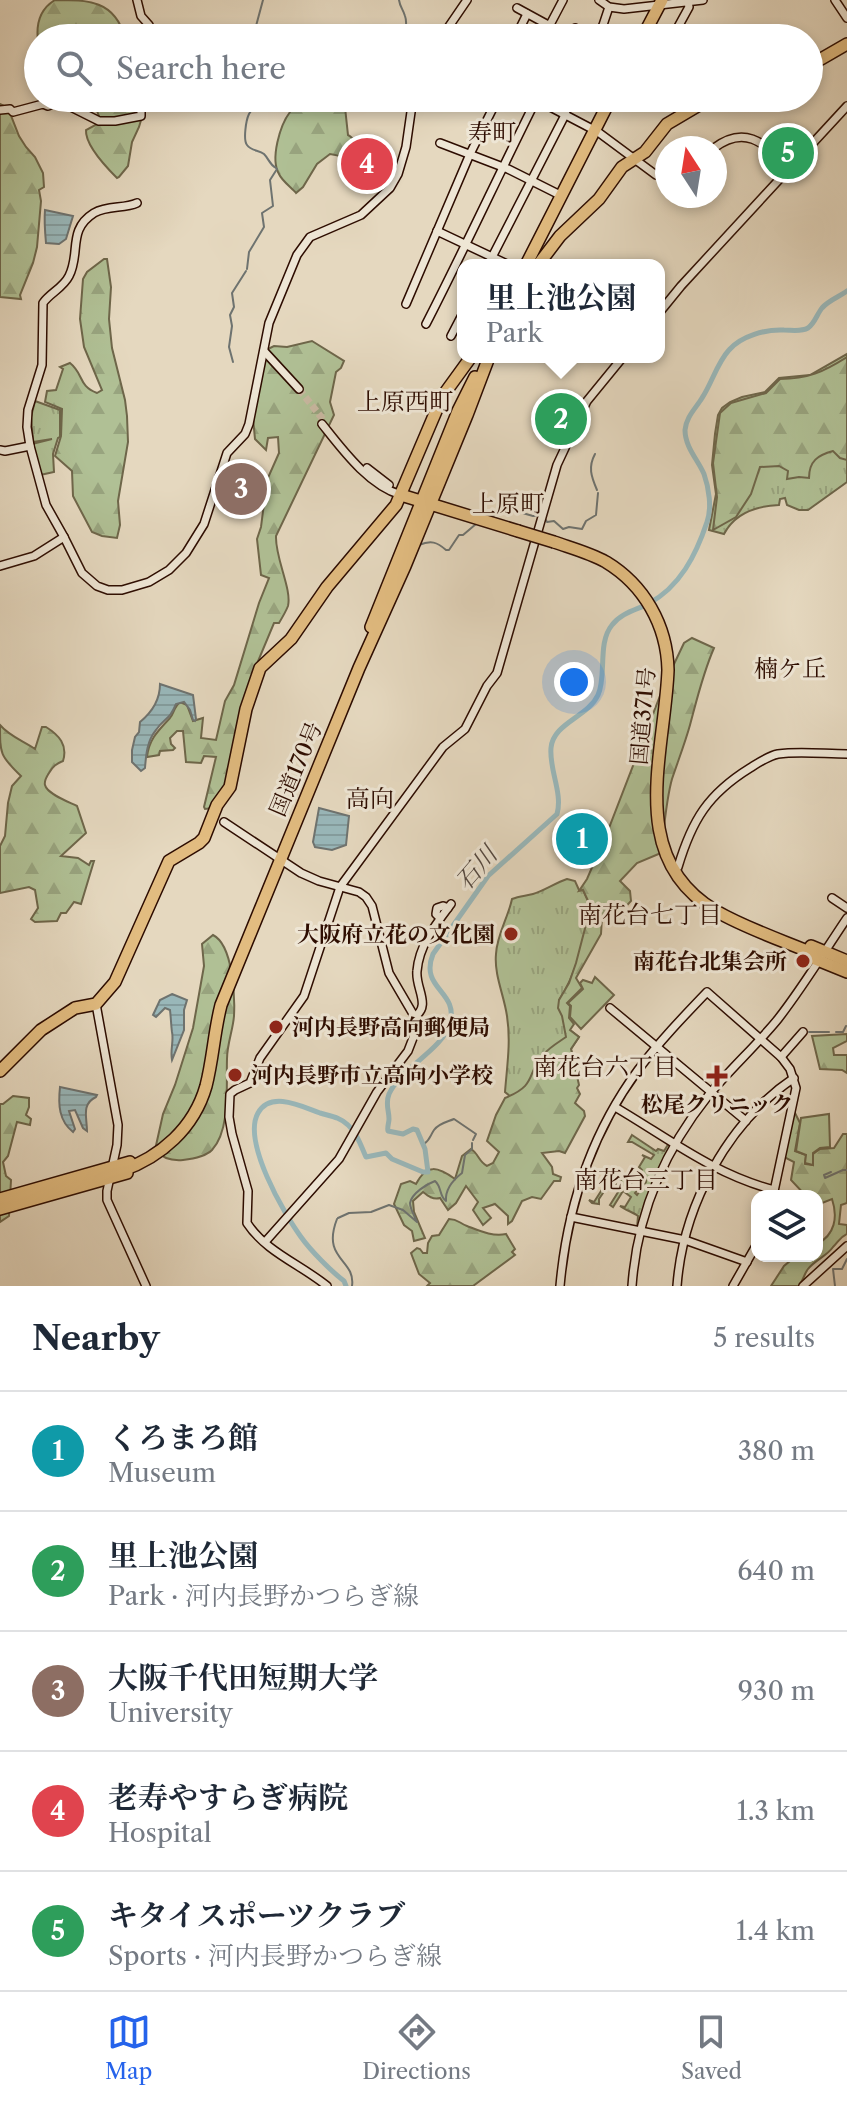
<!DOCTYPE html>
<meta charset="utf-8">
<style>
:root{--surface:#fff;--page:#f6f6f7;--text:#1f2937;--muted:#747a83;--line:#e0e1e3;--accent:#2563eb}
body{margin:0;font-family:"Libre Caslon Text","Noto Serif JP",serif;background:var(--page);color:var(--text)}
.controls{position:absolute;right:24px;bottom:24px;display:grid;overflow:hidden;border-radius:16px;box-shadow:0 4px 12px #0003}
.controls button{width:72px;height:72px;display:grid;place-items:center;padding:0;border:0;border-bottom:2px solid var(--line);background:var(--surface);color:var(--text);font:40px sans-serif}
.compass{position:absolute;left:655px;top:136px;width:72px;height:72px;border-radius:50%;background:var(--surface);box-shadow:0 4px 12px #0003;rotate:348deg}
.you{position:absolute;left:574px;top:682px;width:28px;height:28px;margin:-20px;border:6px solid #fff;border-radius:50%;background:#1a73e8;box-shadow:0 0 0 12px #1a73e833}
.badge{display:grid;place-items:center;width:52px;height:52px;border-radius:50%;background:var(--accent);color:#fff;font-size:26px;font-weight:700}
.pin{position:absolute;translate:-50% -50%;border:4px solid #fff;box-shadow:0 2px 8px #0006}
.popup{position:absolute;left:457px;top:259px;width:208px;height:104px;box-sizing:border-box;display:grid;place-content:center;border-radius:16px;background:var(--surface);filter:drop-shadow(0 2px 6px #0005);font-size:26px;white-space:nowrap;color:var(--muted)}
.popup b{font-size:30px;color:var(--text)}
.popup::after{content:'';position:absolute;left:50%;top:100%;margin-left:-16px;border:16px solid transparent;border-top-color:var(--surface)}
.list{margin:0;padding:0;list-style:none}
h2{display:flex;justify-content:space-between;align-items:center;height:104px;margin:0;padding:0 32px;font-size:34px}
h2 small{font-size:26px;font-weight:400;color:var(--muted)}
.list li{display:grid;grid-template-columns:52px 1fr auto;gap:24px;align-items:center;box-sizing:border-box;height:120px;padding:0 32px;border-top:2px solid var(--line)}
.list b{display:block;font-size:30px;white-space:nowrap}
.list p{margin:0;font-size:26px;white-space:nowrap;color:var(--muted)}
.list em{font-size:26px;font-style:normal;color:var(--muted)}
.icon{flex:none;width:44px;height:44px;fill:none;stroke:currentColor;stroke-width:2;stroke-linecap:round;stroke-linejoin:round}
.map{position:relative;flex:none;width:847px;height:1286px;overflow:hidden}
.search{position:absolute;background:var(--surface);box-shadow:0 4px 12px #0003;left:24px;right:24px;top:24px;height:88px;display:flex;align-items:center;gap:20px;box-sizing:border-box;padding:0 28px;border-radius:44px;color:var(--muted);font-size:30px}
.sheet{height:704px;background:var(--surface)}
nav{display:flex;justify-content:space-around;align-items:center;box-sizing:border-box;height:112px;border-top:2px solid var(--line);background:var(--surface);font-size:22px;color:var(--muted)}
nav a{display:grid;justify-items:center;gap:4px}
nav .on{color:var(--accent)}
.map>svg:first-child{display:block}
.grass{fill:url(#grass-tufts);stroke:#6e664a;stroke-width:2}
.forest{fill:url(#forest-firs);stroke:#6e664a;stroke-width:2}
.pitch{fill:#b0c095;stroke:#6e664a;stroke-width:2}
.water{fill:url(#water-rules);stroke:#6e7370;stroke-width:2}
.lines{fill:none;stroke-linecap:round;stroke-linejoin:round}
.stream{stroke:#6e7370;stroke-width:2}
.river{stroke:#99b8bb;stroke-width:5}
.secondary-tunnel{stroke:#c9b9a2;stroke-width:7;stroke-dasharray:7 3.5;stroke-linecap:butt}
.secondary-casing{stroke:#2d0c00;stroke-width:10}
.highway-casing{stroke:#2d0c00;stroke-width:14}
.secondary{stroke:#eee6d5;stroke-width:7}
.highway{stroke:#e2bc80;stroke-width:11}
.highway-bridge-casing{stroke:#2d0c00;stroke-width:14;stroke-linecap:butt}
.highway-bridge{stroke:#e2bc80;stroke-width:11}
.poi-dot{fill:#8f2418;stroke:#eee6d5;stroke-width:3}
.labels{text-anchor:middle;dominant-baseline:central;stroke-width:6;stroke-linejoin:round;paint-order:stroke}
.street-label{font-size:22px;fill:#2d0c00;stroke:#eee6d5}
.poi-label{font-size:22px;font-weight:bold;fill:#2d0c00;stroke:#eee6d5;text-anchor:end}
.neighbourhood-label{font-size:24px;fill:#2d0c00;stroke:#eee6d5}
.water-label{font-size:24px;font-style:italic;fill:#534841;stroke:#eee6d5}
</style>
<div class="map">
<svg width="847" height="1286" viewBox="0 0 847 1286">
<defs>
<pattern id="grass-tufts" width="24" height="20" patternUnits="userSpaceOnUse" patternTransform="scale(2)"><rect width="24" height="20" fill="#b0c095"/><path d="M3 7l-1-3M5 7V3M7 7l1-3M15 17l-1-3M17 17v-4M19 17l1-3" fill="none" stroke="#98a47f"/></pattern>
<pattern id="forest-firs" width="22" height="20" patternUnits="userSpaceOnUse" patternTransform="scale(2)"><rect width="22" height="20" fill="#b0c095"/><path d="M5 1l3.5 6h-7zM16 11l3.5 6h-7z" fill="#98a47f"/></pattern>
<pattern id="water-rules" width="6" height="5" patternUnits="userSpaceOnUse" patternTransform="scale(2)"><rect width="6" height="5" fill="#99b8bb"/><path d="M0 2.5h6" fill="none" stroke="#849d9f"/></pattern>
</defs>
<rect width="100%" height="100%" fill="#e5d8bf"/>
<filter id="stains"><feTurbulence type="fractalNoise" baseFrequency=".0025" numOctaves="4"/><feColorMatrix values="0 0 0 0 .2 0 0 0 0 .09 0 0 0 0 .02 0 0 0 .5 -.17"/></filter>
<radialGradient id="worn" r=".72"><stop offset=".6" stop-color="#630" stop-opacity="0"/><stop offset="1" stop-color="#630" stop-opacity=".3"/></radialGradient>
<g class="grass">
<path d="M847,354V482L808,510H799L787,505L785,498L780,499L779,505C756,506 735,513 724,534L709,530L716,494L712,465L715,434L718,415L722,408L730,402L742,397L765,392L779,378L810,375Z"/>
<path d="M35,401L60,410V437L58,438L53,454L54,472L40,475L32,444L52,439L33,442L31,417Z"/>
<path d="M567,879L575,881L579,890H583L590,905C586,934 576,976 559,1000L570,1030L579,1037L571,1049L578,1082L511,1097L505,1092C507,1066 511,1042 507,1016C504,995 494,975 496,954C497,934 508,918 512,899C519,896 525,896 533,894C544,891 555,883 567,879Z"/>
<path d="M632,1135L656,1151L658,1149L664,1151L669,1143L671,1147L637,1228L638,1216C633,1212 625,1210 620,1206L625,1207L631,1197L623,1191L613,1207L610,1205L620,1189L615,1186L621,1181L614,1178V1181H611L599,1199V1204L592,1203L589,1200L594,1202L612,1174H614L612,1171L639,1189L635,1193L637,1195L646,1182V1179L638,1174L642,1170L639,1167L645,1157L642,1155L651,1159L654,1155L632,1142H628Z"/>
</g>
<g class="forest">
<path d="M55,0C88,0 115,0 125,38H38V41C36,25 40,9 55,0Z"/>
<path d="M83,98H141L142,117L139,127L132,142L128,166L119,177L117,178C106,167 85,145 86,130L101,122L96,108Z"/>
<path d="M287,98H344L348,135C354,138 358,146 357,154L346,157L330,154L317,164L303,187L296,193C292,188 282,181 279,174C270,159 280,125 290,112Z"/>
<path d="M0,104L8,108L19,136L26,147L35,157L43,173L44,187L39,190L41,201L37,247L33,263L20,295L21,299L0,297Z"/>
<path d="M104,259H107L111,287L109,319L112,348L125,400L127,416L128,442L118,501L120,525L117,538L102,536L92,532L73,496L72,471L55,456L61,436L62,409L45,402L47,391L56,390L63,369L60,367L70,363C84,374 78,386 97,393L102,390L84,347L80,319L83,279L87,272Z"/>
<path d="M312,341L344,361L341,368L336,372L330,402L334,415L276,536C275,558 292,589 288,606C286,611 282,618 279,623H274L251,678L252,686L229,782L213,808L205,809L204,807L216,757L204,756L201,763L186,762L183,731H177L170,738L171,744L175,748L173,750L160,751L159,755L147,757C149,739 158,731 170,718C174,713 174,707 180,702L187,705L193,721L203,718L201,738L216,740L225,701L234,685L259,603L269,578L261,575L257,539L261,527L267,480L279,453L278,437L268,438L266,450L255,439L253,418L266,350L274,346L287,347Z"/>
<path d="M847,357V460L840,458L833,451C818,455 809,461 809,478L799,477L787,479L788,471L779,466L760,467L751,494L736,517L713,530L717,497L713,463L720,413L731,403L766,393L780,379C808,379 823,372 847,357Z"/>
<path d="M692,638L714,648C703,673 697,699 690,725C685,743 678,761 672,779C666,800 664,830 661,853L637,863L620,881L630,891L631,901L621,912L607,910L602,917L601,934L576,978L582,988L567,1003L570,1006L569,1018L574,1024L570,1030L579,1037L571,1049L579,1085L577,1088L580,1094L575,1103L584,1111L585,1116L565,1153L559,1151L542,1153L552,1167L553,1174L561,1177L560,1181H554L541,1199L532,1197L522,1201L512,1221L508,1224V1216L495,1204L483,1208L491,1218L483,1225L473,1210L478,1202L466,1186L456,1203L448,1210L440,1198C433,1200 428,1196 423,1192L413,1201L414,1212L425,1238L414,1241L412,1231L404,1225L394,1204L401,1184L410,1181L416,1184C427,1163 438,1167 455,1179L462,1156L471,1149C478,1153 479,1162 487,1166L493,1163L499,1152L487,1141L496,1115L505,1098C539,1084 525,1074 544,1054C550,1047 559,1042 566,1037L562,1016L558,1008L559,1000L569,983L576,963L589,913L590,905L583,890L579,891L587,879L607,833L665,683L684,643Z"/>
<path d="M0,725C9,736 23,741 35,749L42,727H46C59,735 68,745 63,761C56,764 53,766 49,773C47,776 44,781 45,785C47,794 69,802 77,806L86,833L61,856L78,858L89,865L91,861H94L81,904L74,902L66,913H61L57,921L35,922L31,919L38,908L35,890L29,887L0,893V846L5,836L8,803L12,786L21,776C0,756 0,754 0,725Z"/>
<path d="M213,935C233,945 235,996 234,1016C233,1030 227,1044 227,1059C226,1085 231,1129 212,1150C205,1157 192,1159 183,1160C172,1161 163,1159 155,1150L163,1114L175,1085L193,1028L204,966L202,944Z"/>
<path d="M847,1034V1041L833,1048L834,1055H847V1073L842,1070L820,1069L812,1036Z"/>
<path d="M13,1096L29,1098V1107L26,1115L31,1119L30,1125L17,1122L8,1156L3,1162L6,1176L11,1180L9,1216L0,1222V1104H3Z"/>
<path d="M794,1111L800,1123L795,1151L806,1155L805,1164L813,1165V1154L820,1149L834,1148L843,1134H847V1203L841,1205L839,1224L847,1225V1234C839,1238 839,1241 833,1247C827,1256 815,1260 808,1269C804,1274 803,1281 799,1286H771L784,1266L796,1256H817V1244C835,1235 838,1217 832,1199L817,1205V1196H806L791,1180L794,1162L784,1157Z"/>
<path d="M449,1219C458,1219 459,1223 467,1226C480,1231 493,1237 506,1234L515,1249L512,1252L515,1255L473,1286H427L430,1283L419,1274L411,1253L417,1248L420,1249L423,1253H427L428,1243L432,1236L439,1235Z"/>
</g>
<g class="pitch">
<path d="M595,977L614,995L581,1029L570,1017L571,1006L568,1003L583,989L580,983L583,980L592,983Z"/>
<path d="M829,1114L830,1147L820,1148L813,1153V1165L805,1163L806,1155L796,1151L801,1118Z"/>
</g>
<g class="water">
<path d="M45,210L73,216L66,239L59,244L46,243C45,232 44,221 45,210Z"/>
<path d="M160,684L193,695L196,719L195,721L193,720L190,710L184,702L176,704C169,721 165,717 156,730C147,741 146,755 145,768L141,771L132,762V750L135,737L139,732L140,722C151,713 160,700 160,684Z"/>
<path d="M319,808L349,816L346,845L332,850L315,847L313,842Z"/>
<path d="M172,994L187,1000L184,1010V1030L172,1060C170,1050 174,1041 172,1032C171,1025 171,1018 170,1010L165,1008L156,1017L153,1015L160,1000Z"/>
<path d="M60,1087L97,1095L96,1097C81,1104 87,1118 87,1131L83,1128L75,1110L69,1111L75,1129L73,1132C59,1121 58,1105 60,1087Z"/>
</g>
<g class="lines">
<g class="stream">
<path d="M399,0C400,7 403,9 405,16C408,24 405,30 404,38"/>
<path d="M256,38V26L263,0"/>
<path d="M258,98C257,107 253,107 249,114C246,120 243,140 247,145C251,151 259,150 264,154C269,159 269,164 276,168"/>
<path d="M247,269L249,252L264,227L262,213L273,206L270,180L277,169"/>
<path d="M233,362L229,347L232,326L230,315L234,307L232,293L246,271"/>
<path d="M595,454C588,467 591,476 597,490"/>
<path d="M491,516L512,510L533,516H538"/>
<path d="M544,517L547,522L554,521L563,529L569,527L582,529L586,521L596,515L598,493"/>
<path d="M419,545C431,540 437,542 446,550H449L459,535H463L476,524"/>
<path d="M809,1032H829"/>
<path d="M836,1032H843L846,1026"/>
<path d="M424,1144C430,1140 430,1136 434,1130C439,1123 447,1122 454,1119L476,1134L473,1140"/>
<path d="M831,1172L824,1175L825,1178L843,1170H847"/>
<path d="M338,1218L349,1213L371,1212L389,1205L403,1210L417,1222C415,1217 410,1209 410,1203C412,1193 427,1184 435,1181C442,1187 439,1196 446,1201C445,1189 453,1180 462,1173L465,1155L472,1149V1143"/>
<path d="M337,1219C321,1260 356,1259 352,1286"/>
<path d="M835,1286L833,1269H842L847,1259"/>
</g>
<path class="river" d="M346,1286L344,1281C331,1271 311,1251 301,1237C284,1214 242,1141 258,1113C271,1090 303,1107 320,1113C330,1116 340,1117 348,1125C357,1133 361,1146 366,1157L386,1153L392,1159L423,1172H428L425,1149L417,1130L413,1129L403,1134L388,1131C387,1127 389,1123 389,1119C389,1110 385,1104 389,1094C402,1066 442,1051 450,1023C459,991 419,989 433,954L488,876L557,814C563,793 549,770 551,748C553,723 588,717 598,695C607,676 597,643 612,625C621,613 636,610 648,604C680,587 696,555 707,522C712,508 709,488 704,474C698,460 685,447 685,430C686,417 696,408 702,398C712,383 717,363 729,350C741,336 766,329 784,330C792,330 801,332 808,328C815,323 817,314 822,308C829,300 839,297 847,291"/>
<path class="secondary-tunnel" d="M299,389L325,422"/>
<g class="secondary-casing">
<g id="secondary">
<path d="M137,0L141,16L149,25L150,38"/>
<path d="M599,0L609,7L624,9L703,0"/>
<path d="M835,0L847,18"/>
<path d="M517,8L550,26"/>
<path d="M441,38L467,0"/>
<path d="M515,38L527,14"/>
<path d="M543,38L563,0"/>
<path d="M571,38L575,28"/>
<path d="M595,38L603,25L609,7"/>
<path d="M672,38L689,7L688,2"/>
<path d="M535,99L598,132L656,175L667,178"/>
<path d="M0,110L10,109L13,112L43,104L48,106L59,101L99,121H115L141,116V98"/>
<path d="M440,143L508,169L562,196"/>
<path d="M714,148C747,123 766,146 790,168"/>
<path d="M137,203C124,209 108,205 94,213C67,230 81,253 69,276C63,288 50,293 43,303L42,365L28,410L27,427L30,446L46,505L64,537L82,573L97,586L108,590H122L149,582L169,570L186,553L204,524L227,453L245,434L249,424L269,323L297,255L310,237L361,215L390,188L398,174L406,147L413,98"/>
<path d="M437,231L509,265"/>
<path d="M488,265L565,115L569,98"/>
<path d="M406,304L470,154L498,98"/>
<path d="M659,313L681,286L847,106"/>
<path d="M426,324C464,250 499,174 536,100"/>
<path d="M451,336L463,313"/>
<path d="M264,351L299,389"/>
<path d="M322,424C342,449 368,485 401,495"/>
<path d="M0,450L5,451L30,446"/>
<path d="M367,468L389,485"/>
<path d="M0,566L34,556L64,537"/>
<path d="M224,822L301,873L319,881L359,892L366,897L372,906L389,973L413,1014L415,1027L413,1038L408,1051L377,1092L339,1159L265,1242"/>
<path d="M674,871L678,867C692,820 708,794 750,768C758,763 768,756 778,754C800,751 825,754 847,754"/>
<path d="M832,898L847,908"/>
<path d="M440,918L436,914L437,908L443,906L448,908"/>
<path d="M96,1004L118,1125L117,1145L107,1191V1200L146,1286"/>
<path d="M610,1008L746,1121"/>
<path d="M414,1017C432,1006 415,988 417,971C419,945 436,924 451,904"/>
<path d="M781,1057L803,1032"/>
<path d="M615,1107C668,1138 713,1174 774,1190"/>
<path d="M571,1217L685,1240L747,1262"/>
<path d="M327,1286C300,1264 266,1252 247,1223L248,1191L232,1134L229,1117L230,1094L235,1090L250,1083L260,1058L304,996L340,887L443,747L465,729L487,686L497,673L557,465L587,401L623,357"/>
<path d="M560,1286C567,1208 591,1134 638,1070C659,1042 683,1017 707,992L781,1057L790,1069L796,1088L773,1196"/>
<path d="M632,1286C637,1216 664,1151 708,1096C730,1069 756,1046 778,1019C803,987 824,952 847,918"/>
<path d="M677,1286C683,1206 727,1123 794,1078"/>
<path d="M733,1286L757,1244"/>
<path d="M803,1286L847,1246"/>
</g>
</g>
<g class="highway-casing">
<g id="highway">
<path d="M642,38L662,0"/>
<path d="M809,63L821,59L847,44"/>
<path d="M526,265L611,98"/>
<path d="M538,265L560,236L599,199L622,167L645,152L667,124L711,98"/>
<path d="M401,495L518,531"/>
<path d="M554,542C571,548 590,553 606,562C644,585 667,625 668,670C665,753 625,858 716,911C747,929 784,941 817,955"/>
<path d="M371,627L458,411L475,377"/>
<path d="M811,946L847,961"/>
<path d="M810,957L847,972"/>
<path d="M0,1071L41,1030L75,1008L96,1004L115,982L169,861L199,843L204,838L217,805L230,787L246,709L260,668L291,639L327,587L396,505L442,397L471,357"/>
<path d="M121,1171C161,1157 194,1128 206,1086C213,1059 214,1032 221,1005L359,668L405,566L467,415L489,357"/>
<path d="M0,1199L130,1162"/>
<path d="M0,1209L127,1173"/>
</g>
</g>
<use href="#secondary" class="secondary"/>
<use href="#highway" class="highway"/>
<g class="highway-bridge-casing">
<path id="highway-bridge" d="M518,531L554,542"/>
</g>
<use href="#highway-bridge" class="highway-bridge"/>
</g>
<g class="poi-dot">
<circle cx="511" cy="934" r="8"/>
<circle cx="803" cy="961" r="8"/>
<circle cx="276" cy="1027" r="8"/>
<circle cx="235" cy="1075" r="8"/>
<path d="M713 1064h8v8h8v8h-8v8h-8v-8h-8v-8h8z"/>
</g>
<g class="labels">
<g class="street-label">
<text transform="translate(643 716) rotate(-85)">国道371号</text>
<text transform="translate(296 769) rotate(-67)">国道170号</text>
</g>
<g class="poi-label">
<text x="495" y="934">大阪府立花の文化園</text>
<text x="787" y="961">南花台北集会所</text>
<text x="292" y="1027" text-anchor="start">河内長野高向郵便局</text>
<text x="251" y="1075" text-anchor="start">河内長野市立高向小学校</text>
<text x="717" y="1104" text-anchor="middle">松尾クリニック</text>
</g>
<g class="neighbourhood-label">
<text x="492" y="132">寿町</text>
<text x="405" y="401">上原西町</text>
<text x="508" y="503">上原町</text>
<text x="790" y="668">楠ケ丘</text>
<text x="370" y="798">高向</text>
<text x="650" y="914">南花台七丁目</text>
<text x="605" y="1066">南花台六丁目</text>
<text x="646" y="1179">南花台三丁目</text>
</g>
<g class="water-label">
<text transform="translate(476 868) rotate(-49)">石川</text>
</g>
</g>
<rect width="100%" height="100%" filter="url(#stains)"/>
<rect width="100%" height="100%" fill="url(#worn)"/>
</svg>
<div class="controls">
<button><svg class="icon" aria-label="layers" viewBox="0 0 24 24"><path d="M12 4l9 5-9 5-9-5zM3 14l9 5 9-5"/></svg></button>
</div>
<svg class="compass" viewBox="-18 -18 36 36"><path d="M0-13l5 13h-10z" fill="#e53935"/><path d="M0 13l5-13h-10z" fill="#747a83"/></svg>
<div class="you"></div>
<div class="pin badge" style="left:582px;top:839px;background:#0f9aa8">1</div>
<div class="pin badge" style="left:561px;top:419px;background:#2e9e5b">2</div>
<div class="popup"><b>里上池公園</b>Park</div>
<div class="pin badge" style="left:241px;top:489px;background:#8d6e63">3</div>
<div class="pin badge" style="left:367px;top:164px;background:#e0444e">4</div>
<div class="pin badge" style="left:788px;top:153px;background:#2e9e5b">5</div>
<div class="search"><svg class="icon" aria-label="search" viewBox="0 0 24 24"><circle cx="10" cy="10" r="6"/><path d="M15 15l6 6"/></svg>Search here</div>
</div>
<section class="sheet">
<h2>Nearby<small>5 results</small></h2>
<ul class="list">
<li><span class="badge" style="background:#0f9aa8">1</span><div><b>くろまろ館</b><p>Museum</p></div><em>380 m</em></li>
<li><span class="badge" style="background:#2e9e5b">2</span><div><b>里上池公園</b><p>Park · 河内長野かつらぎ線</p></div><em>640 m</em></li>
<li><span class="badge" style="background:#8d6e63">3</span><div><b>大阪千代田短期大学</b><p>University</p></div><em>930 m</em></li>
<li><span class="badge" style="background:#e0444e">4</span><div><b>老寿やすらぎ病院</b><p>Hospital</p></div><em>1.3 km</em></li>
<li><span class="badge" style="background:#2e9e5b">5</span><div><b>キタイスポーツクラブ</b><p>Sports · 河内長野かつらぎ線</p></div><em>1.4 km</em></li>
</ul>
</section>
<nav>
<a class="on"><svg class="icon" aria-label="map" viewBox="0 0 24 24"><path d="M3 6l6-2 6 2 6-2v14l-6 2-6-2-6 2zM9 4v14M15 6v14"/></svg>Map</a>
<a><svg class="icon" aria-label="directions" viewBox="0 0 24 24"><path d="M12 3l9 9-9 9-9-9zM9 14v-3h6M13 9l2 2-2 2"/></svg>Directions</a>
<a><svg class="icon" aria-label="saved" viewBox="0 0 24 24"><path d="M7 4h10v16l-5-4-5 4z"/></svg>Saved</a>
</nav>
